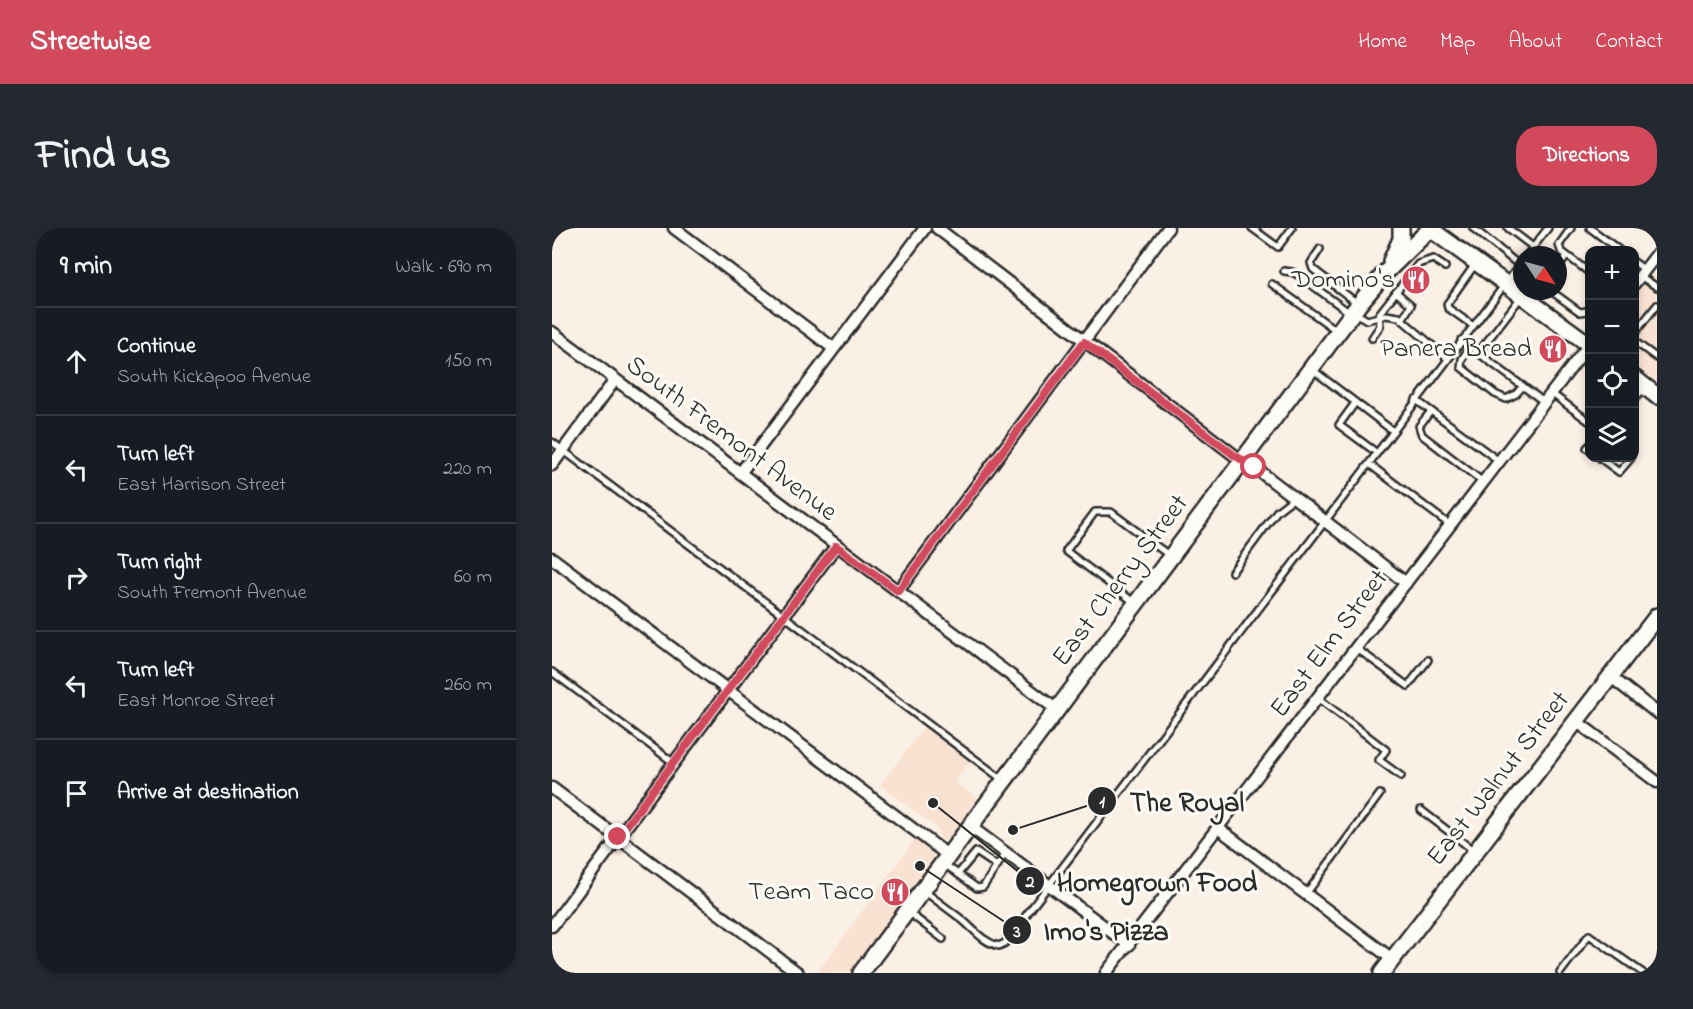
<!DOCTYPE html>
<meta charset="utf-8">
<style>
:root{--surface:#171b24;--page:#242831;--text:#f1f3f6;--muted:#9ea1a6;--line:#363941;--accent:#d1495b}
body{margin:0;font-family:"Indie Flower",sans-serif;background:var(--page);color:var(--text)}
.controls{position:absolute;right:18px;top:18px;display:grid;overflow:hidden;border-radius:12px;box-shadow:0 3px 9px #0003}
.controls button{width:54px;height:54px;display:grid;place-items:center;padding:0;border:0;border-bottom:2px solid var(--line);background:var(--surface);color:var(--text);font:30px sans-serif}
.compass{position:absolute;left:961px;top:18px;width:54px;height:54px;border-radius:50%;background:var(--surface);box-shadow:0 3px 9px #0003;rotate:126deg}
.stop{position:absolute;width:18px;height:18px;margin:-14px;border:4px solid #d1495b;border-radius:50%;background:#fff}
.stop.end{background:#d1495b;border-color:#fff;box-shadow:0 2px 6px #0008}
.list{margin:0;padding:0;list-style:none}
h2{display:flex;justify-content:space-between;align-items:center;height:78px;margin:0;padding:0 24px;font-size:26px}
h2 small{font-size:20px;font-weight:400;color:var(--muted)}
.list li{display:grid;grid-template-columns:39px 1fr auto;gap:18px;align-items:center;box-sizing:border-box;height:108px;padding:0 24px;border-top:2px solid var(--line)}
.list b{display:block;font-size:22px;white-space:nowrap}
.list p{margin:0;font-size:20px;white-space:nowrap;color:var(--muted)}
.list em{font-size:20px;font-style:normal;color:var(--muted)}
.icon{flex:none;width:33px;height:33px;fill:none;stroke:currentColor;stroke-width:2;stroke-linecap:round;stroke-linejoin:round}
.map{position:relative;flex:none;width:1105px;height:745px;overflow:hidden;border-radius:24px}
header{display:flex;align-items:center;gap:36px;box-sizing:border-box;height:84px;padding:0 30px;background:var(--accent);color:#fff}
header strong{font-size:28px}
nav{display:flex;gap:33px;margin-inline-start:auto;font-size:21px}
.intro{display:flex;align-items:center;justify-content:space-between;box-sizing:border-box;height:144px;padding:0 36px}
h1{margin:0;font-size:42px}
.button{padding:15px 27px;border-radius:24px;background:var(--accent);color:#fff;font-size:21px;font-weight:700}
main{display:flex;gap:36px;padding:0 36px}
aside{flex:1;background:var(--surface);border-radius:24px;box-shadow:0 3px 9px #0003}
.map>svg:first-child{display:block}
.built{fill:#f9e2d2}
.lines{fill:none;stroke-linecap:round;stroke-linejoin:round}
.lane-casing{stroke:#2b2b2b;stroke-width:10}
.street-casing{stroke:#2b2b2b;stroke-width:15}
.secondary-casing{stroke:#2b2b2b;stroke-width:20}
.lane{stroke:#fdfcf7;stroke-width:5}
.street{stroke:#fdfcf7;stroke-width:10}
.secondary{stroke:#fdfcf7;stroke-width:15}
.route{stroke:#d1495b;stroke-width:8}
.labels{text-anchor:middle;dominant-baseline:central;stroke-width:6;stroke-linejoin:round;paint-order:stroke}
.poi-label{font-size:27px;fill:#2b2b2b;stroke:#fdfcf7;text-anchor:end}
.street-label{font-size:27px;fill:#2b2b2b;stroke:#fdfcf7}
.leader{fill:none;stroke:#2b2b2b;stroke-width:2}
.callout-dot{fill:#2b2b2b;stroke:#fdfcf7;stroke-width:2}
.mark-label{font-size:18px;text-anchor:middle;font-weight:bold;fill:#fff}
.callout-label{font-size:28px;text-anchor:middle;font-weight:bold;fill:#2b2b2b;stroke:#fdfcf7;stroke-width:6;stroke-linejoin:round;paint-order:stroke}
</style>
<header>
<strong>Streetwise</strong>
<nav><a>Home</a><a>Map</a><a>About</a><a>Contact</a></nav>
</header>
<div class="intro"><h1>Find us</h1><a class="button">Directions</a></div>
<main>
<aside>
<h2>9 min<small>Walk · 690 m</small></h2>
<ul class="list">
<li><svg class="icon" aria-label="ahead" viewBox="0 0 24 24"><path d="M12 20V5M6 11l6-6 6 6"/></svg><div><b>Continue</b><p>South Kickapoo Avenue</p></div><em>150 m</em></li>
<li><svg class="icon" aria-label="left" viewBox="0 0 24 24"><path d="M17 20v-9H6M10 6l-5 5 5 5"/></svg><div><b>Turn left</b><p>East Harrison Street</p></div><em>220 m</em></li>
<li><svg class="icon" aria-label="right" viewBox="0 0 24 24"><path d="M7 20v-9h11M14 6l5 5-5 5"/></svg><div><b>Turn right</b><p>South Fremont Avenue</p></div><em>60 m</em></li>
<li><svg class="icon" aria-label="left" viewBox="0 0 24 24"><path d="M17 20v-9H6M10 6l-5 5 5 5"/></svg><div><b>Turn left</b><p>East Monroe Street</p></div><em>260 m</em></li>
<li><svg class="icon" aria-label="arrive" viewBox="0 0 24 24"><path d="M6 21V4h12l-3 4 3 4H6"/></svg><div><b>Arrive at destination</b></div></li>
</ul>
</aside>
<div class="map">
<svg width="1105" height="745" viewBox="0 0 1105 745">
<rect width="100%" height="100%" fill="#fbf0e6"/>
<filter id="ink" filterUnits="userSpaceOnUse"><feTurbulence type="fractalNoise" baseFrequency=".0167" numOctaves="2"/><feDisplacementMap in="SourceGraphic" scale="12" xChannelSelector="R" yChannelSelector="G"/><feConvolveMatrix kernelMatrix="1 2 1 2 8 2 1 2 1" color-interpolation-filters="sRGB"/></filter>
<g filter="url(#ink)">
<g class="built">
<path d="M1100,45L1105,49V154L1083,137L1082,68Z"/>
<path d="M372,499L419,532L403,554L428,572L399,611L395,612H390L386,607V601L328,557Z"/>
<path d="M363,611L380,624L382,630L380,636L299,745H265Z"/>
</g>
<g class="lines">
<g class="lane-casing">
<g id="lane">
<path d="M700,0L726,19L740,0"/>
<path d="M921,0L967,37"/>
<path d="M956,0L981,19"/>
<path d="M1019,0L1007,17L1009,23L1038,45"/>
<path d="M1038,0L1067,22"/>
<path d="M768,21L759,35L761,41L805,75"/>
<path d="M975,27L996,0"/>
<path d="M1082,34L1093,42"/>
<path d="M1006,40L1015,28"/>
<path d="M732,43L740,44L746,47L798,85"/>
<path d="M1088,48L1105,59"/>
<path d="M720,56L785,103"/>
<path d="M999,63L1028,84L1035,83L1038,80"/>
<path d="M844,64L859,77L850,92"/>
<path d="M802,84L815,92L834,87L847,89L895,130"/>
<path d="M920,97L896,80L895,76L924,35"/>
<path d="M1082,106L1105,77"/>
<path d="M820,110L828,98L827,86L866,36L881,31L893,39"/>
<path d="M909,112L992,174"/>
<path d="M1082,113L1105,130"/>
<path d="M918,119L910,131L909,139L943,166L954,171L964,166L971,158"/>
<path d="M926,125L969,69"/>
<path d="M761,142L841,203"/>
<path d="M999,165L1038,194"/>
<path d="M864,172L947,233"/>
<path d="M1082,172L1092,160"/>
<path d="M803,175L787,197L825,225"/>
<path d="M879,183L867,198L870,207L931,254"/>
<path d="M0,214L451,552"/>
<path d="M1038,217L1035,220L1038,222"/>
<path d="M1048,230L1067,244L1079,230"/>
<path d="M817,236L898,297"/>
<path d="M680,344L725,283L742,270"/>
<path d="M583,375L514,323L543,284H559L618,328"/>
<path d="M804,420L856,458L876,432"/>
<path d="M0,444L122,535"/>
<path d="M766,470L834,522L827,532L849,548"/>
<path d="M869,582L922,623"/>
<path d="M391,635L406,646L424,624L445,638L454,625"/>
<path d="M406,646L425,660L431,659L445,638"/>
<path d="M372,663C384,672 396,681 408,690C421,700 430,714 447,718L453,715L970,34"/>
<path d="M754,666L828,566"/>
<path d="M356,684L391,711"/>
<path d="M1008,745L1037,707L1091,745"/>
</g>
</g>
<g class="street-casing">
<g id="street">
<path d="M122,0L281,120"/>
<path d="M385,0L682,227L702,239L854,355"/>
<path d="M1082,56L1105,26"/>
<path d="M0,104L505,482"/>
<path d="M0,237L63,152"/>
<path d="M189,244L373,0"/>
<path d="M0,330L397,628"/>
<path d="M346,363L616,0"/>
<path d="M1058,448L1105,485"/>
<path d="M1024,493L1105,554"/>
<path d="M0,560L246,745"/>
<path d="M419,599L577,717"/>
<path d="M666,600L840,731"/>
<path d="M0,698L284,318"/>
<path d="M554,745L1038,115"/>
</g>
</g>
<g class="secondary-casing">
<g id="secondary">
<path d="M877,0L1038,117"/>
<path d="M839,33L849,11V0"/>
<path d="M1082,150L1105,168"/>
<path d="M309,745L807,76L833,45L879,0"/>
<path d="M830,745L1105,388"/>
</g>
</g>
<use href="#lane" class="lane"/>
<use href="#street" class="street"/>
<use href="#secondary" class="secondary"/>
</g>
</g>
<g class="lines" filter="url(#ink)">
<path class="route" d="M66,609L284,318L346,363L532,114L682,227L702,239"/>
</g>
<defs>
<g id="restaurant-disc" transform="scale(1.5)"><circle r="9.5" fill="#d1495b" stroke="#fdfcf7"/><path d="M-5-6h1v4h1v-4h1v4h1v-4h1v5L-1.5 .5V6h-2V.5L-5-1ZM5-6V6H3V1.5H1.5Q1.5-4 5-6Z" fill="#fff"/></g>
</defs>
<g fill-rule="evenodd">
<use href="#restaurant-disc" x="864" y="52"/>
<use href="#restaurant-disc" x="1001" y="121"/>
<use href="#restaurant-disc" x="343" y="664"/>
</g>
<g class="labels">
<g class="poi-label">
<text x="843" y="52">Domino's</text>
<text x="980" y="121">Panera Bread</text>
<text x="322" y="664">Team Taco</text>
</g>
<g class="street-label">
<text transform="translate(179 211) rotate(37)">South Fremont Avenue</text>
<text transform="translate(569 353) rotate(-53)">East Cherry Street</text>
<text transform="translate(778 416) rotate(-53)">East Elm Street</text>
<text transform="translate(947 551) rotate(-52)">East Walnut Street</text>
</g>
</g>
<path class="leader" d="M461 602L550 573M381 575L478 653M368 638L465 702"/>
<g class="callout-dot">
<circle cx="461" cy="602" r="6"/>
<circle cx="381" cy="575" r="6"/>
<circle cx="368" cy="638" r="6"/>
<circle cx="550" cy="573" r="15"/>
<circle cx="478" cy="653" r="15"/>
<circle cx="465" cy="702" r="15"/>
</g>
<g class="mark-label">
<text x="550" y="579">1</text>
<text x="478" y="659">2</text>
<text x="465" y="709">3</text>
</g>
<g class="callout-label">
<text x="635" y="583">The Royal</text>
<text x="605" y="663">Homegrown Food</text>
<text x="554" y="712">Imo's Pizza</text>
</g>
</svg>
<div class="controls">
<button>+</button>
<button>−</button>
<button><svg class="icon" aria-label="locate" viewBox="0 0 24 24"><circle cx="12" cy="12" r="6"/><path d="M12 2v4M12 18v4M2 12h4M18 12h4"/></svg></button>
<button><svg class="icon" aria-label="layers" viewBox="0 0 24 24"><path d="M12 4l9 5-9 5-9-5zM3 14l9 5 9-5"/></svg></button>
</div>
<svg class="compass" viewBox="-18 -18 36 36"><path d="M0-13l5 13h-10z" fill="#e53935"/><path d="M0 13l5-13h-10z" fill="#9ea1a6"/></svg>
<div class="stop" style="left:702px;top:239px"></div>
<div class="stop end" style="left:66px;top:609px"></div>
</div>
</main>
